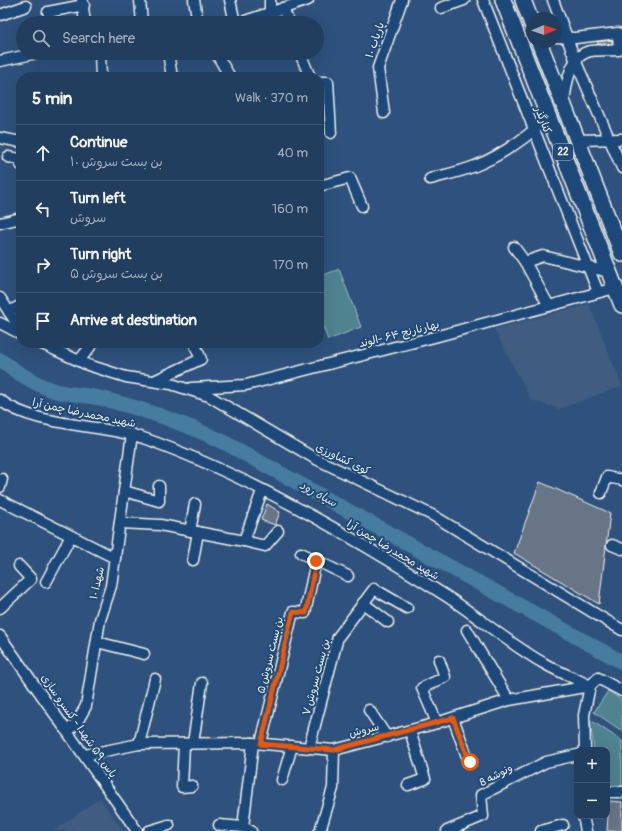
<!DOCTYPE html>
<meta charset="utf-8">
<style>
:root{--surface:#223e5e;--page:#2a4564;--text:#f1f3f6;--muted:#a2aebc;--line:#3f5773}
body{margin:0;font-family:Pangolin,"Playpen Sans Arabic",sans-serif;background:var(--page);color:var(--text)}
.controls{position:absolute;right:12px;bottom:12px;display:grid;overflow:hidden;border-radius:8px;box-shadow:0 4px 16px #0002}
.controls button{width:36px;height:36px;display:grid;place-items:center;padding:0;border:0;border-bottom:1px solid var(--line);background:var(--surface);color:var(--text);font:20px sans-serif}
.compass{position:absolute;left:526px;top:12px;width:36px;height:36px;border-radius:50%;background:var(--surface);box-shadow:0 4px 16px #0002;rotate:88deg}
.stop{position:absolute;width:12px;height:12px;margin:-9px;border:3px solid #ea580c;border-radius:50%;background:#fff}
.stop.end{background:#ea580c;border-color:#fff;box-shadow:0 1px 4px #0008}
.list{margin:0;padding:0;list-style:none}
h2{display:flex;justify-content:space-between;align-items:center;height:52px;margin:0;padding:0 16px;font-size:17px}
h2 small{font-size:13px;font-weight:400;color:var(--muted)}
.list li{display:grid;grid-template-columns:26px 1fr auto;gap:12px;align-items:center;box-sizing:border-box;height:56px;padding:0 16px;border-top:1px solid var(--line)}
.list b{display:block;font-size:15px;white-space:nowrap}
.list p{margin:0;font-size:13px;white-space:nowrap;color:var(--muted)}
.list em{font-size:13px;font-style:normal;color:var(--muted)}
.icon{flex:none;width:22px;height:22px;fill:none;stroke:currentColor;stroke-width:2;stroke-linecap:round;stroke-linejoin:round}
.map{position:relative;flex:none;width:622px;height:831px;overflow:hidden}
.search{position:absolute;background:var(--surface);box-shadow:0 4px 16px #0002;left:16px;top:16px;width:308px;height:44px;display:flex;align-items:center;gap:10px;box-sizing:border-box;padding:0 14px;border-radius:22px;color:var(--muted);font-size:15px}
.panel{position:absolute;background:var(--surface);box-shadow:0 4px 16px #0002;left:16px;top:72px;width:308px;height:276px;border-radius:16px}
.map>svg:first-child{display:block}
.built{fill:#3f5c80}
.green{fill:#4f838f;stroke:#a2babc}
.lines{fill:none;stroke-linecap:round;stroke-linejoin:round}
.river{stroke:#457ca0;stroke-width:15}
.building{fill:#687487;stroke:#f4f1e8}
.minor-casing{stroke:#f4f1e8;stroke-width:13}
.highway-casing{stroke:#f4f1e8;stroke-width:18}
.minor{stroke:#1f4a7a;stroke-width:10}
.highway{stroke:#1f4a7a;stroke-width:15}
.route{stroke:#ea580c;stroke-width:5}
.labels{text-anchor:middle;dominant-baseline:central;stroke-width:4;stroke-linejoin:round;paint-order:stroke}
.shield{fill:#1f4a7a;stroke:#b4bfc7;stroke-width:1}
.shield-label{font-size:10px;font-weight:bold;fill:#f4f1e8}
.street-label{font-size:11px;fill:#f4f1e8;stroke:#1f4a7a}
.water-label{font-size:12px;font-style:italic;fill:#dadfdd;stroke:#1f4a7a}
</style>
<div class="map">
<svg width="622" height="831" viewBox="0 0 622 831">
<rect width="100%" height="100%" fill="#2e527d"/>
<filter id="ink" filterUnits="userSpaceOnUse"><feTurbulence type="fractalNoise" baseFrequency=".025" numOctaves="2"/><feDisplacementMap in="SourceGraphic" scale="8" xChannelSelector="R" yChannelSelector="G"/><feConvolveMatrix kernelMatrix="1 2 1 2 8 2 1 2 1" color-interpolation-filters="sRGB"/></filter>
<g filter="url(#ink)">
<g class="built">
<path d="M589,304L622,386L559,409L531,400L494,329Z"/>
<path d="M100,798L123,831H54Z"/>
</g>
<g class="green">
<path d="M339,269L361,327L328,340L319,316V277Z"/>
<path d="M608,691L622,700V731L594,712Z"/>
<path d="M590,721H592L622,741V788L607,787V750H594Z"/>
</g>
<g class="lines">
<path class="river" d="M0,360C15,371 38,386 56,391C72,395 89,395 104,399C144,409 183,423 220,440L622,662"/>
</g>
<g class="building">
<path d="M612,40V44H598L597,42Z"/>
<path d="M540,482L610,513L599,604L514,553Z"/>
<path d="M267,504L280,512L275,525L261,520Z"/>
<path d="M609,801L622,802V831H607Z"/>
</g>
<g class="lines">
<g class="minor-casing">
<g id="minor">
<path d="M82,0L85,23"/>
<path d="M140,0L142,23"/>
<path d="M194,0L198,23"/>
<path d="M230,0L235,23"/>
<path d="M270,0V13"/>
<path d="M483,0L598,292"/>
<path d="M553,0L576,62L622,168"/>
<path d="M283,8L289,23"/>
<path d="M441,8L464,0"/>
<path d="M48,12L84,5"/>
<path d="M0,15L26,6"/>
<path d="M239,23L308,0"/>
<path d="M556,37L575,38L618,33L619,50C609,51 596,49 587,52C569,58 566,87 564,102"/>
<path d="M100,53L101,77"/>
<path d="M168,53L172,77"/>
<path d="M216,53L230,77"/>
<path d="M300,53L310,77"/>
<path d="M0,61L37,53"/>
<path d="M319,82H328L331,133"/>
<path d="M384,113L378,68L402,0"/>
<path d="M0,138L21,142"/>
<path d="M577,140L622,139"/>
<path d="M8,157L21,159V165"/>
<path d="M430,179C444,175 460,172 475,166C503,155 527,137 549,117"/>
<path d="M319,186L350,178L362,206"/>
<path d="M0,223L21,218"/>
<path d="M514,247L525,262"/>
<path d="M0,298L21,330"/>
<path d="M549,306L525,262L543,256L609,272"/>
<path d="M9,312L21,305"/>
<path d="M0,323L21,334"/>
<path d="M40,343L88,365L126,377L171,384L209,396L314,458L434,516L622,630"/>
<path d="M79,361L93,343"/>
<path d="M154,381L201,359L194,343"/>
<path d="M191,388L246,385L438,336L615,288"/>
<path d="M0,400C33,427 105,424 146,439C247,475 353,537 443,594C478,616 509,644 545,664C559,672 575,678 590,686L598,678L622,691"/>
<path d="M0,487L2,479"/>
<path d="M124,491L159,501V486"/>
<path d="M601,493L607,477L622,480"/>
<path d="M0,500L115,558"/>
<path d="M120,523L160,525L244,541L262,491"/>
<path d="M190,531L195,504"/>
<path d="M244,541L265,546L278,531"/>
<path d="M612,545L622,549"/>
<path d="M301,553L348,576"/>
<path d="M193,560L198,532"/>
<path d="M46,582L71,536"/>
<path d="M363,603L388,622"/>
<path d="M0,608L31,579L19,566"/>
<path d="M467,630L509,700"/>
<path d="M0,636L137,831"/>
<path d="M97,642L144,654"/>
<path d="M369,710L387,737"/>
<path d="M453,718L469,762"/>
<path d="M437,723L422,688L445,677L439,660"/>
<path d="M68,731L77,722L86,706L100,620L111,586L132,434"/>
<path d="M193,743L202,683"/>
<path d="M261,743L293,612L305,613L316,561"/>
<path d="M139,744L155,679"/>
<path d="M184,744L182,787L192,786"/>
<path d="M309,748L338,637L374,589L407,608"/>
<path d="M85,755L139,744L253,743L334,750L430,725L509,700L590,686L584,715L585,750"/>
<path d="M282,780L292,746"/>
<path d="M408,785L425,779L410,731"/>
<path d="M607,792H622"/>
<path d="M583,816L586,831"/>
<path d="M219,825L243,827"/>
<path d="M149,831L169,825"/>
<path d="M251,831L243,827L253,743"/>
<path d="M320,831L333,788L334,750"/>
<path d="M447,831L483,816L481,795L546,762L577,755"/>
<path d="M541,831L563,825"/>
</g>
</g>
<g class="highway-casing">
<g id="highway">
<path d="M503,0L622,305"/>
<path d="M523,0L532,24"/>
<path d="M539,42L622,254"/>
</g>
</g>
<use href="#minor" class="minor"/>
<use href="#highway" class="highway"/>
</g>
</g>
<g class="lines" filter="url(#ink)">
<path class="route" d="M316,561L306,613L293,612L261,744L334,750L453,718L470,762"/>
</g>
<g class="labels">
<rect class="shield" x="553" y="144" width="20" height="16" rx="3"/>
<g class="shield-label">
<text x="563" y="152">22</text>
</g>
<g class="street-label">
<text transform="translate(375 40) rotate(-71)">پاریاب ۱۰</text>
<text transform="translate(543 120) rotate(69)">کنارگذر</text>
<text transform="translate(399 334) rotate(-14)">بهارنارنج ۶۴ -الوند</text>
<text transform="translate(84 413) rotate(12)">شهید محمدرضا چمن آرا</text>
<text transform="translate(343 459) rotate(26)">کوی کشاورزی</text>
<text transform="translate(393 550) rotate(31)">شهید محمدرضا چمن آرا</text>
<text transform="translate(97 583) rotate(-77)">شهدا ۱۰</text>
<text transform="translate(270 655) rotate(-76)">بن بست سروش ۵</text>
<text transform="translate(316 677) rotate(-75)">بن بست سروش ۷</text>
<text transform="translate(79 726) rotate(55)">یاس ۵۹ شهدا - کنسرو سازی</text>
<text transform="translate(364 730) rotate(-14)">سروش</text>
<text transform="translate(496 775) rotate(-28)">ونوشه 8</text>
</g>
<g class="water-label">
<text transform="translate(318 494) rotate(29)">سیاه رود</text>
</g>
</g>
</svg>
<div class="controls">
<button>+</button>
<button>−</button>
</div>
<svg class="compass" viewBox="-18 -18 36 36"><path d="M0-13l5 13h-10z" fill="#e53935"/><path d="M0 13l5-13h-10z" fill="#a2aebc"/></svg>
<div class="stop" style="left:470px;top:762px"></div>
<div class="stop end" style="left:316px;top:561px"></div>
<div class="search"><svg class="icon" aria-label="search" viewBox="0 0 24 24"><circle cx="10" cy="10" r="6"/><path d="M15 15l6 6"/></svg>Search here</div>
<section class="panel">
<h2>5 min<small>Walk · 370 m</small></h2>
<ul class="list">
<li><svg class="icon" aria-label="ahead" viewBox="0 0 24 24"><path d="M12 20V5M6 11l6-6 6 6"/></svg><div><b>Continue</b><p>بن بست سروش ۱۰</p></div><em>40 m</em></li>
<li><svg class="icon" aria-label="left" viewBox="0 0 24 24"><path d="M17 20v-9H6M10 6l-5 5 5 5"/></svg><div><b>Turn left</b><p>سروش</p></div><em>160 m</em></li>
<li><svg class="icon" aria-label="right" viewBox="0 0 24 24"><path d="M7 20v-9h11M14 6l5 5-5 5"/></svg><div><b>Turn right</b><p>بن بست سروش ۵</p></div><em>170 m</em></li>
<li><svg class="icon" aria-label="arrive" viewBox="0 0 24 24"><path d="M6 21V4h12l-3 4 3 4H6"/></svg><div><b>Arrive at destination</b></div></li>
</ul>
</section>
</div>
